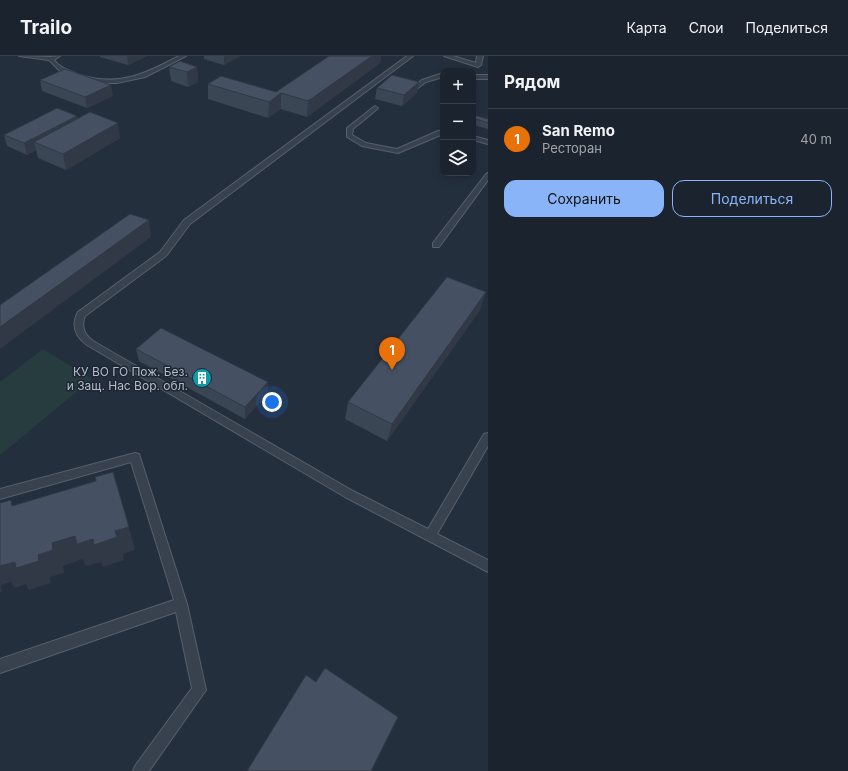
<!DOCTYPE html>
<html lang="ru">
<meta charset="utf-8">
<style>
:root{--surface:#1b232e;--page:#242b36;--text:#f1f3f6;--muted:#a0a4aa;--line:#39404a;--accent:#8ab4f8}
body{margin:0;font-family:Inter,sans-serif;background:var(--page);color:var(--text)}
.controls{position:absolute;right:12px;top:12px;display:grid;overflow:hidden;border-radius:8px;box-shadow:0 2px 10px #0003}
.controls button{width:36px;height:36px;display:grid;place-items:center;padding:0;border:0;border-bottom:1px solid var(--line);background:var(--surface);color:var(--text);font:20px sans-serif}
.you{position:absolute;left:272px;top:346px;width:14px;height:14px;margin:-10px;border:3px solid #fff;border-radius:50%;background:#1a73e8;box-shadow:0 0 0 6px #1a73e833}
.badge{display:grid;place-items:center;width:26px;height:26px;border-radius:50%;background:var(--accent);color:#fff;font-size:13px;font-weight:700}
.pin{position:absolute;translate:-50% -33px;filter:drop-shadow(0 1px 2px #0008)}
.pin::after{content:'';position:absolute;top:21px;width:14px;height:12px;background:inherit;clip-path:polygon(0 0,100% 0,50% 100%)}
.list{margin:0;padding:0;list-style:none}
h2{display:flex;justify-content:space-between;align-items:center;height:52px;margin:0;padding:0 16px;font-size:17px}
h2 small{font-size:13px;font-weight:400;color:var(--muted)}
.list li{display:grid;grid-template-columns:26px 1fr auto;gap:12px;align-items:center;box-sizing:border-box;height:60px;padding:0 16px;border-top:1px solid var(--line)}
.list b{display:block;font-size:15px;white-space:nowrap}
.list p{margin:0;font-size:13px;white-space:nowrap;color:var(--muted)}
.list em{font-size:13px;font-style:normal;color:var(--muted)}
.actions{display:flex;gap:8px;padding:12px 16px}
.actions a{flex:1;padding:9px 0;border:1px solid var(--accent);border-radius:12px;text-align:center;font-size:14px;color:var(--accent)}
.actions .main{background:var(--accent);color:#111}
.icon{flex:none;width:22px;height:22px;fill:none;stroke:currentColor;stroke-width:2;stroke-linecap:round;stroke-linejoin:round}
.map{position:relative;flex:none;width:488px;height:715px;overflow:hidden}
header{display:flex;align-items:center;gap:24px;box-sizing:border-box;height:56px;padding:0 20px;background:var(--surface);border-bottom:1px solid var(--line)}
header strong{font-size:19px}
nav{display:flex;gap:22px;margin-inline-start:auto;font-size:14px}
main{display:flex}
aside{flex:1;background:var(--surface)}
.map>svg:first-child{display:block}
.green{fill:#263c3f}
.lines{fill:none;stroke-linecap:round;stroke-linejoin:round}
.lane-casing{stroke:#565f6c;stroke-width:2}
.lane{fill:#38414e;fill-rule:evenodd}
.wall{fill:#3b4654}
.shaded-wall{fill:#303945}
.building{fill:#455162;stroke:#303945}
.labels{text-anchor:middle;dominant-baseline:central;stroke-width:3;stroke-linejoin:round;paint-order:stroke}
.poi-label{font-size:12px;fill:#b4bcc9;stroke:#1d2633;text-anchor:end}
</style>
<header>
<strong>Trailo</strong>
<nav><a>Карта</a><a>Слои</a><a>Поделиться</a></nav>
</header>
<main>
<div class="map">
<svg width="488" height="715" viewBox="0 0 488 715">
<rect width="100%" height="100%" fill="#242f3e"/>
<path class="green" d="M43,293L92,323L0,399V326Z"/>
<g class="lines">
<g class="lane-casing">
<g id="lane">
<path d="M19,0L50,1L60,0L54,4C60,12 70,15 80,19C119,31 145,18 179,0H186L145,21L117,27H103L87,24L59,14L49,4Z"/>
<path d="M407,0H413L190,168L166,200L85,260C81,271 84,278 93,285L353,435L428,473L484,378L488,377V390L437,478L488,504V516L345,441L87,289C75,280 71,269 78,256L160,196L184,164Z"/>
<path d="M444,0H453L476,7L477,0H483L481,9L478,11Z"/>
<path d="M443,17V21L426,26L418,32L413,31L422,24Z"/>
<rect x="473" y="19" width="15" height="4"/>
<path d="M375,50L378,52L377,53L353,73L352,79L366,87L397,93L438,75L443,74V78L398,97L362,90L347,81V72Z"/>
<path d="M473,80L488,84V88L473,84Z"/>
<path d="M488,117V124L439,191H433V187L486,118Z"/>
<path d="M135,397L139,398L140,401L187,548L206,634L149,715H133L135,710L192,632L176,556L0,617V603L174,544L131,406L0,443V433Z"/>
</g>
</g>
<use href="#lane" class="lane"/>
</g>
<g class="wall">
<path d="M100,0H147L128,9L100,1Z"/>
<path d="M204,0H240L224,9L204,3Z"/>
<path d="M329,0H381L380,7L307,61L281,53L268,62L208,43V28L276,36Z"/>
<path d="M169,11H197L198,26L188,31L171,25Z"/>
<path d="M40,24L113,40L87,52L42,35Z"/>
<path d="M419,26L417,37L402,50L375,43L377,32Z"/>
<path d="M473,61L487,63L488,61V73L473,69Z"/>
<path d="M78,63L120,82L66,114L38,102L36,94L27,99L7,90L4,79Z"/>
<path d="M480,254L387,385L345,363L348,346Z"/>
<path d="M136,293L268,326L267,338L245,363L139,305Z"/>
</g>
<g class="shaded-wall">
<path d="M127,0H147L128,9Z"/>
<path d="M224,0H240L224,9Z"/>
<path d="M372,0H381L380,7L307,61L308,45Z"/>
<path d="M197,11L198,26L188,31L187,16Z"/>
<path d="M419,26L417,37L402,50L404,39Z"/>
<path d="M111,29L113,40L87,52L85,41Z"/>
<path d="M281,37V53L268,62L269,46Z"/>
<path d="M77,60L80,71L34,86L36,94L27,99L24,87Z"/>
<path d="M118,67L120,82L66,114L63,98Z"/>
<path d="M149,164L151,181L0,293V271Z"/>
<path d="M486,236L480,254L387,385L392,368Z"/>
<path d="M268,326L267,338L245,363V351Z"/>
<path d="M129,471L135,494L123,498L124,504L103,511L101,506L86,510L83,503L63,510L64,517L50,521L51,527L29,534L26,528L15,532L11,526L1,529L2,536H0V504L38,499L52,487L75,480L115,475Z"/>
</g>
<g class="building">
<path d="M329,0H372L308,45L281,37L269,46L208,28L221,20L276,36Z"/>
<path d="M180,5L197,11L187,16L169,11Z"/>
<path d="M65,13L111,29L85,41L40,24Z"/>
<path d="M392,19L419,26L404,39L377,32Z"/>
<path d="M57,52L77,60L24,87L4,79Z"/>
<path d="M90,56L118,67L63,98L34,86Z"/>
<path d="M475,59L487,63L488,61V67L473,62V61Z"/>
<path d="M130,158L149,164L0,271V249Z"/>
<path d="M447,221L486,236L392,368L348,346Z"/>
<path d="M161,272L268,326L245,351L136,293Z"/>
<path d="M113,416L129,471L115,475L117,481L94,489L93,483L77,488L75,480L52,487L53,494L38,499L39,505L16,512L15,506L0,510V447L11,444L12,450L96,425L95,421Z"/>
<path d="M325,612L398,661L371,715H247L306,619L316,626Z"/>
</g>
<defs>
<g id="building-disc" transform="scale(1)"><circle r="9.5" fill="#0f9aa8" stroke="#1d2633"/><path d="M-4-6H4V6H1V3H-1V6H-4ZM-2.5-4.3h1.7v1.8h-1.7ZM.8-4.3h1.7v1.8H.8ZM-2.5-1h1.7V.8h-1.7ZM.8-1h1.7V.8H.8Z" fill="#fff"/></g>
</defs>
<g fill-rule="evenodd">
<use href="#building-disc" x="202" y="322"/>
</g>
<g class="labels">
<g class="poi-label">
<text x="188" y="315">КУ ВО ГО Пож. Без.<tspan x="188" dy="14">и Защ. Нас Вор. обл.</tspan></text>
</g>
</g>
</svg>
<div class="controls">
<button>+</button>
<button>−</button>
<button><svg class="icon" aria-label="layers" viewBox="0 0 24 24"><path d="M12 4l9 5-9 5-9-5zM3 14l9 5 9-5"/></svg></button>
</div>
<div class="you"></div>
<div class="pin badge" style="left:392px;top:314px;background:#e8710a">1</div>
</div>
<aside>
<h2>Рядом<small></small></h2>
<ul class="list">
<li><span class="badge" style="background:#e8710a">1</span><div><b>San Remo</b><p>Ресторан</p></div><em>40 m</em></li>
</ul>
<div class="actions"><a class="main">Сохранить</a><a>Поделиться</a></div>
</aside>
</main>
